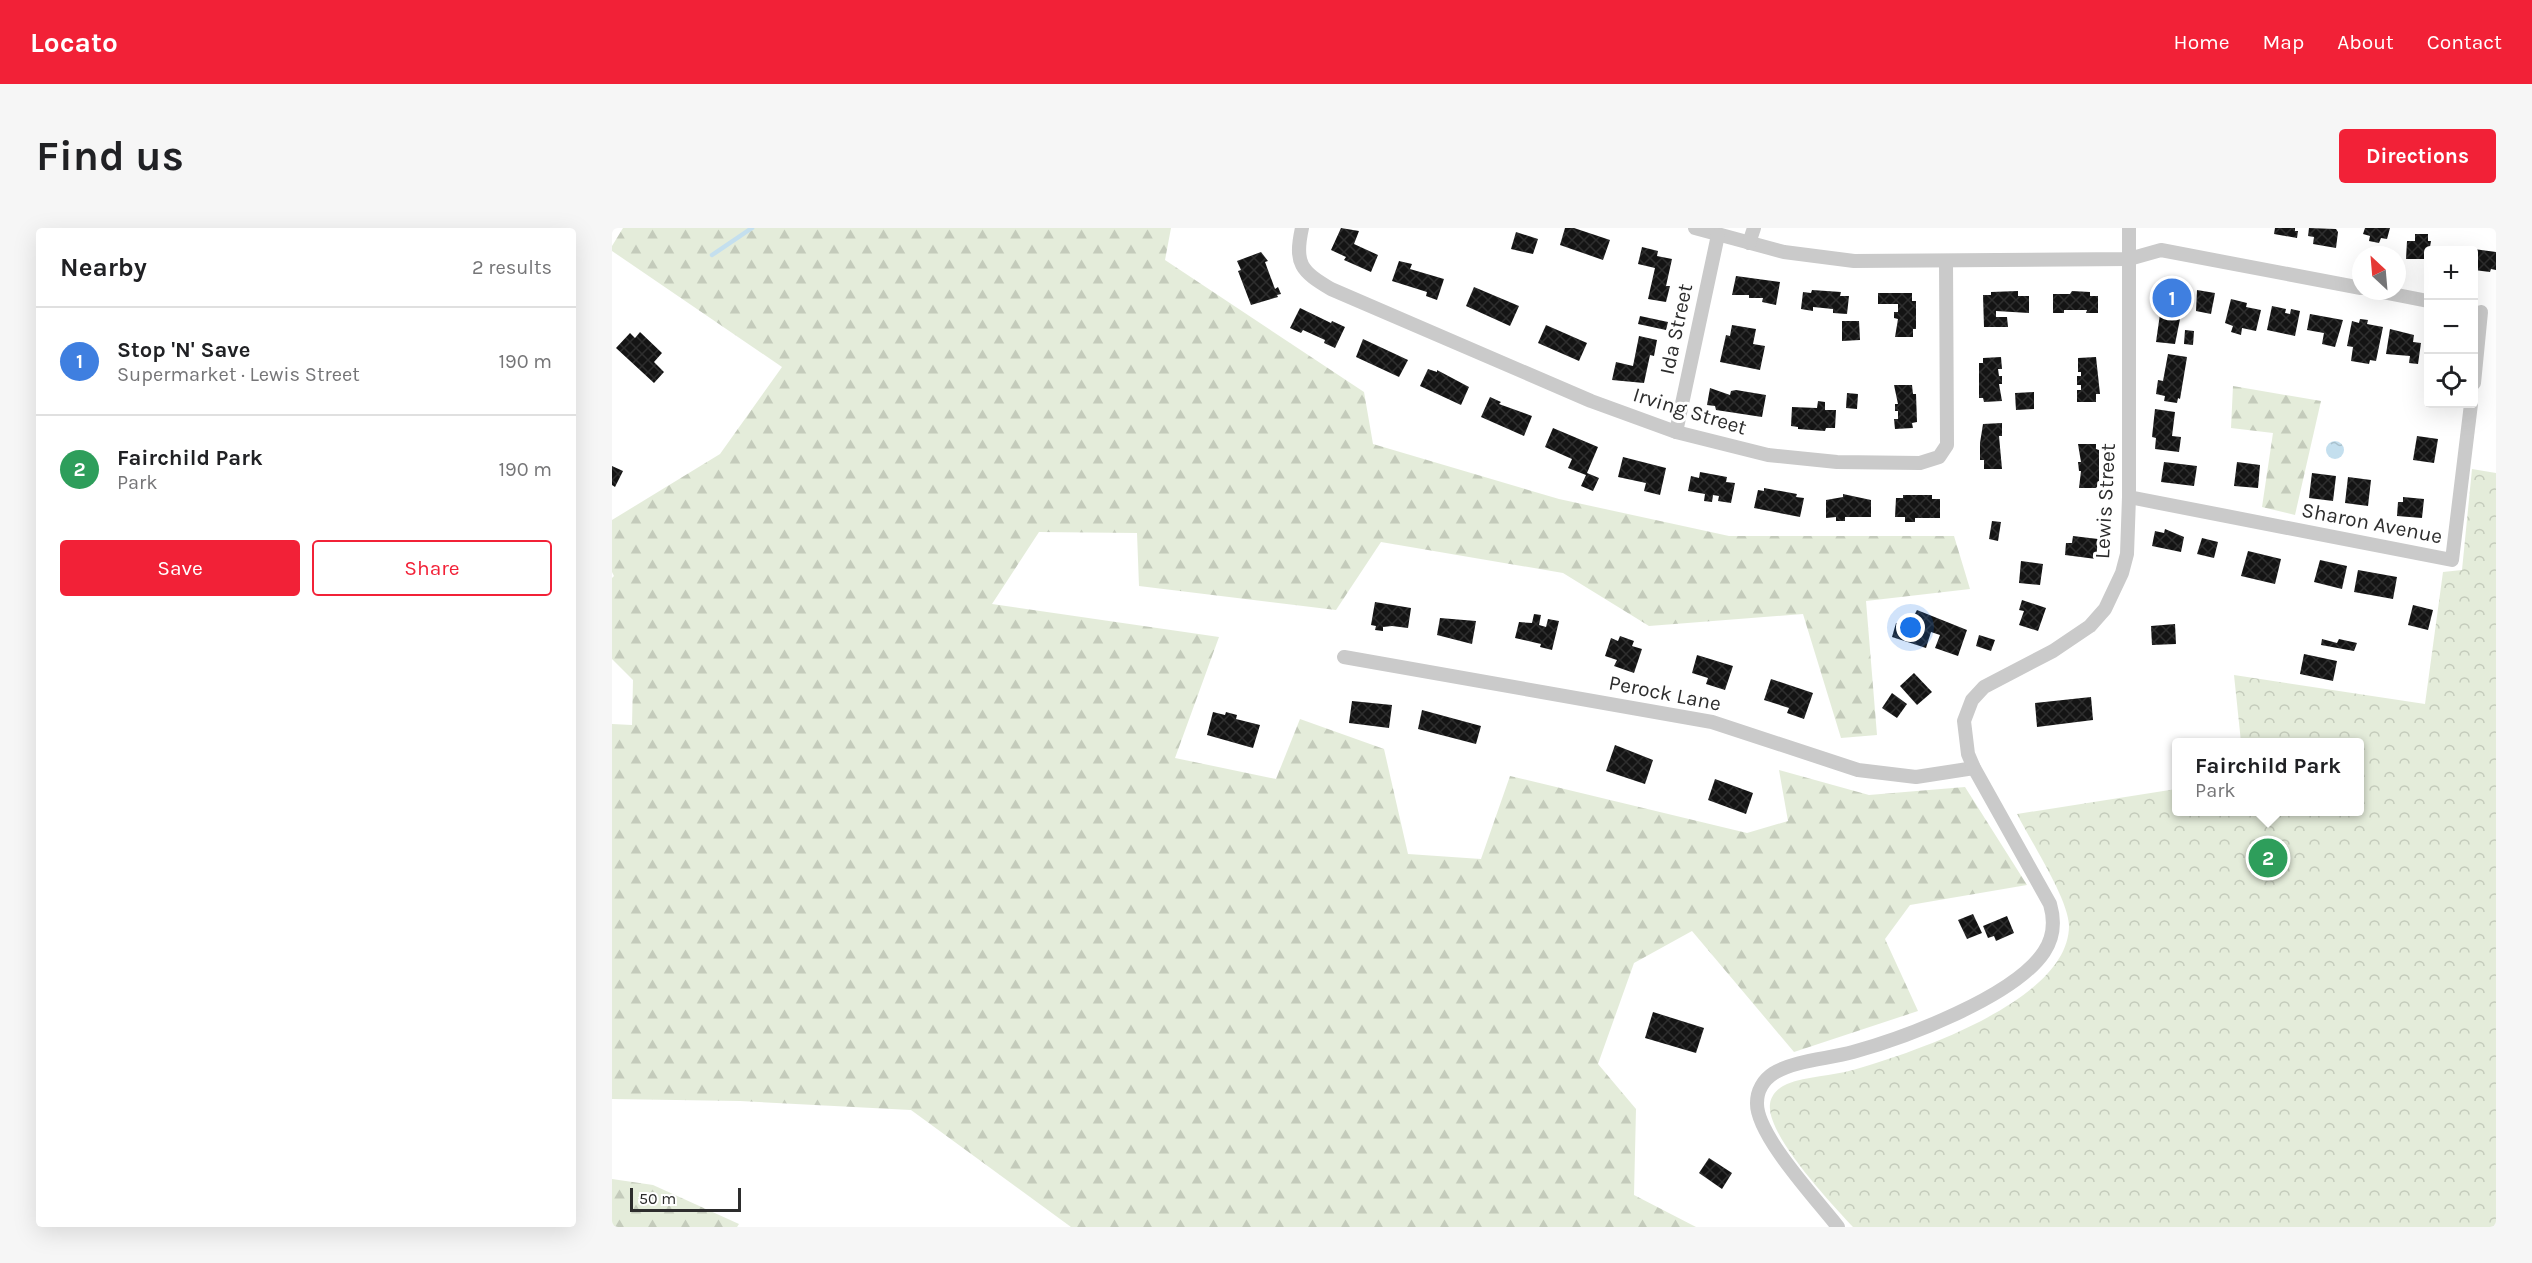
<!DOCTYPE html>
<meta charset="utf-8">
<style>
:root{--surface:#fff;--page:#f6f6f6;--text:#202124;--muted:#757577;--line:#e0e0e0;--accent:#f22137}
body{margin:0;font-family:Karla,sans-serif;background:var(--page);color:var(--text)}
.controls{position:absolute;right:18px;top:18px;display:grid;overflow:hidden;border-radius:6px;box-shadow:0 6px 24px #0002}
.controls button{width:54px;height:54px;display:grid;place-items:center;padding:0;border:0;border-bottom:2px solid var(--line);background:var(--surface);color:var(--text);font:30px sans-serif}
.compass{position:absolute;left:1740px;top:18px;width:54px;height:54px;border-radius:50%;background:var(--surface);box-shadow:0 6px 24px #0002;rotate:334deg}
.scale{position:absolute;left:18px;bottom:15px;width:111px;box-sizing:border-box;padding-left:6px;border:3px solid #2d2d2d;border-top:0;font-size:16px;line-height:21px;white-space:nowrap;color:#2d2d2d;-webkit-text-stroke:4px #fff;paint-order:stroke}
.you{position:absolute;left:1299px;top:400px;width:21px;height:21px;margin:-15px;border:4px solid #fff;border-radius:50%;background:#1a73e8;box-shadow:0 0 0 9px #1a73e833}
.badge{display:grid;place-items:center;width:39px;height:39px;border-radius:50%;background:var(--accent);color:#fff;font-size:20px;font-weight:700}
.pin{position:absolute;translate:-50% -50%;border:3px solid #fff;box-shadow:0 2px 6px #0006}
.popup{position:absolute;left:1560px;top:510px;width:192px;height:78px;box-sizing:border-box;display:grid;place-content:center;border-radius:6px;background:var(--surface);filter:drop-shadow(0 2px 4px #0005);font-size:20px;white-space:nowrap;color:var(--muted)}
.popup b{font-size:22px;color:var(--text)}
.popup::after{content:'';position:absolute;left:50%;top:100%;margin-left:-12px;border:12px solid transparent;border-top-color:var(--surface)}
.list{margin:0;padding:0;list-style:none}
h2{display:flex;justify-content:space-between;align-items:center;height:78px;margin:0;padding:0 24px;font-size:26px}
h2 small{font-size:20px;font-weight:400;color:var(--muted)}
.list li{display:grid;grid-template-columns:39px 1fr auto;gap:18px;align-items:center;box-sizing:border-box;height:108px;padding:0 24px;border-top:2px solid var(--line)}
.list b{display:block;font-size:22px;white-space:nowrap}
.list p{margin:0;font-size:20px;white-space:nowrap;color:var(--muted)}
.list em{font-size:20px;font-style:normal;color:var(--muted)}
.actions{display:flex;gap:12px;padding:18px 24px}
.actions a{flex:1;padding:14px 0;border:2px solid var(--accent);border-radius:6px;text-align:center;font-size:21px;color:var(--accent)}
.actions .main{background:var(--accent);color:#fff}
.icon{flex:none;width:33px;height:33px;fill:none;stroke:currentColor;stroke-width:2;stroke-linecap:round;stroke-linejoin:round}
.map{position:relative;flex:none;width:1884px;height:999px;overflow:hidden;border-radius:6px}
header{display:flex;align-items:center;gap:36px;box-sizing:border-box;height:84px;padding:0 30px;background:var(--accent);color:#fff}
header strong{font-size:28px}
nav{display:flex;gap:33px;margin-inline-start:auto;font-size:21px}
.intro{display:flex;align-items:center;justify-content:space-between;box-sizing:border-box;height:144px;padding:0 36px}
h1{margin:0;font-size:42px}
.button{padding:15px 27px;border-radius:6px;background:var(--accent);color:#fff;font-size:21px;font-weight:700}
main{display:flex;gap:36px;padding:0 36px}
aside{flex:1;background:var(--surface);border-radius:6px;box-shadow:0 6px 24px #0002}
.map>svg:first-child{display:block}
.forest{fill:url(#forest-firs)}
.park{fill:url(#park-crowns)}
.water{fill:url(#water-ripples)}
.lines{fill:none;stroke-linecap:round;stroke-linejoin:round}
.stream{stroke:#c4dfee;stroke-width:4.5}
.building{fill:url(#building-cross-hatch)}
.minor{stroke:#cacaca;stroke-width:14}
.labels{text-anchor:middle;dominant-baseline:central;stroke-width:6;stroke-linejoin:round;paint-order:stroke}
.street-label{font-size:21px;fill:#2d2d2d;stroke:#fff}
</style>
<header>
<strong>Locato</strong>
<nav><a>Home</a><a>Map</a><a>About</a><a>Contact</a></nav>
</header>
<div class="intro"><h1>Find us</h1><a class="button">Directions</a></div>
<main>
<aside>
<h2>Nearby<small>2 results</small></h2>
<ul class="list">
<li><span class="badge" style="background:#3f7fe0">1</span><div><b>Stop 'N' Save</b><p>Supermarket · Lewis Street</p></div><em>190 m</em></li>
<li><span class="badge" style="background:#2e9e5b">2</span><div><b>Fairchild Park</b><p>Park</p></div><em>190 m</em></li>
</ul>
<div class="actions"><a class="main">Save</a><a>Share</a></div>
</aside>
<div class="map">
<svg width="1884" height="999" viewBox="0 0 1884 999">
<defs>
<pattern id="forest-firs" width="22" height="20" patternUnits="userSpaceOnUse" patternTransform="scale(1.5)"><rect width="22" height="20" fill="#e4ecda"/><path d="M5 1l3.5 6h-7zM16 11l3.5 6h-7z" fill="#c4cbbb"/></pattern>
<pattern id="park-crowns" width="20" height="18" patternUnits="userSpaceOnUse" patternTransform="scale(1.5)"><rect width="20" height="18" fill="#e4ecda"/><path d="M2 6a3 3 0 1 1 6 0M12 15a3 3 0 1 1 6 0" fill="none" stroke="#c4cbbb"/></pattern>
<pattern id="water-ripples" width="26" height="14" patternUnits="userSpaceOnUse" patternTransform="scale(1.5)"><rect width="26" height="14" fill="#c4dfee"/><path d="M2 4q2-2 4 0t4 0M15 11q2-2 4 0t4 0" fill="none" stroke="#a9c0cc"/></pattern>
<pattern id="building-cross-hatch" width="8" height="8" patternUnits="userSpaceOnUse" patternTransform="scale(1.5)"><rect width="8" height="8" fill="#141414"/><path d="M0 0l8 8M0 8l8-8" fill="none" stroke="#2e2e2e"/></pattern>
</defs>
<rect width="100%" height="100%" fill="#fff"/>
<g class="forest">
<path d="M11,0H559L553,32L752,164L761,216L947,271L1117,308H1342L1358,361L1254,373L1265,507L1229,510L1191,386L1037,398L951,345L769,314L724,382L527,358L525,305L427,304L380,376L607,409L563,530L664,551L688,491L772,521L796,626L869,631L898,548L1135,605L1176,593L1167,542L1257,567L1353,559L1415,657L1298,677L1273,711L1306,783L1182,824L1080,703L1022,735L986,836L1024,881L1022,967L1084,999H459L299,882L128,873L0,871V496L20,497L21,452L0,431V350L2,348L0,344V292L108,226L170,139L0,23V18Z"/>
<path d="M1621,158L1709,173L1683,287L1650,279L1661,205L1619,200Z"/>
<path d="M0,951L41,957L127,996L125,999H0Z"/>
</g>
<path class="park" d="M1860,241L1884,245V999H1241C1220,976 1154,907 1158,876C1159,867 1166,860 1175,856C1195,848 1220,848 1241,842C1300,825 1458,773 1457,697C1456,670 1418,612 1405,586L1564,561V584H1748V514H1629L1622,447L1813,476L1831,344L1850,342Z"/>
<circle class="water" cx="1723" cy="222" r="9"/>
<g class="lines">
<path class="stream" d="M100,27L140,0"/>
</g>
<g class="building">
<path d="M729,0L747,3L742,16L766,27L759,44L732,32L734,29L719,22Z"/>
<path d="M953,0H962L998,12L991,32L948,17Z"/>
<path d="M1663,0H1683V3H1686L1685,10L1662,6Z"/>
<path d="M1697,0L1724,1L1726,4L1724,20L1701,16L1702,9L1696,8Z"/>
<path d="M1753,0H1778L1775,11L1769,10L1767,15L1757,13L1758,8L1751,6Z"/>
<path d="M904,4L926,11L921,26L899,21Z"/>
<path d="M1803,6H1816V13H1819L1816,31H1794L1795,13H1803Z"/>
<path d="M1030,19L1046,23L1045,28L1060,31L1054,58H1058L1054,74L1036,71L1043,40L1026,36Z"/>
<path d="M1862,21L1884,24V42L1879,41L1878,44L1862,42Z"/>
<path d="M649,24L656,33L653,34L663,61L666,59L669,66L665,67L666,69L639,77L626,43L629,42L625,33Z"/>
<path d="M787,33L800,36L798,41L832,51L825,72L814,68L815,64L780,53Z"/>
<path d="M1124,48L1168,54L1164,77L1150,74L1151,70H1137V67H1120Z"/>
<path d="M1552,58L1574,61L1563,116L1544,114Z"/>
<path d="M862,59L907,78L898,98L854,78Z"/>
<path d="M1200,62L1229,64L1228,68H1237L1235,86L1221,85V81L1201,79V83L1189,81L1191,64L1199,65Z"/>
<path d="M1585,62L1603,65L1599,86L1584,83Z"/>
<path d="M1406,63V68H1417V85L1384,83V89H1395L1396,99H1372L1371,67H1379V64Z"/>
<path d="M1460,63L1478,64V68H1486V85H1474L1475,82H1452V85H1441V66H1458Z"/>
<path d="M1266,65H1300V73H1304V101H1301V109H1283L1286,91L1282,90V84H1286V76H1266Z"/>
<path d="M1619,71L1635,75L1634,79L1649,82L1644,103L1630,100L1629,107L1619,104L1621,98L1613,95Z"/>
<path d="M1660,78L1674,81L1673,85L1678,86L1679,81L1688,83L1683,108L1655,102Z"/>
<path d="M688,80L719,95L720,93L733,99L723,120L712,115L713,112L691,102L689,105L678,100Z"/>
<path d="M1698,86L1731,92L1723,119L1710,116L1712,105L1695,102Z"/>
<path d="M1028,88L1056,94L1054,102L1026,96Z"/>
<path d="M1748,91L1756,92L1755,96L1771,99L1764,133L1758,132L1757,136L1739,133L1741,119L1735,118L1740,93L1747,95Z"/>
<path d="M1230,93H1247L1248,112L1230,113Z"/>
<path d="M934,97L975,115L967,133L926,115Z"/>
<path d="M1120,97L1144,101L1141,116L1153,118L1148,142L1108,134L1114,107L1118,108Z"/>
<path d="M1778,101L1802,107L1801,114L1809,115L1806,136L1797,135L1798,128L1774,126Z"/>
<path d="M1573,102L1582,103L1581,117L1572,116Z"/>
<path d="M28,104L50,125L42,134L52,144L42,155L4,120L18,105L23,110Z"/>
<path d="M1027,108L1045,112L1042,128L1038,127L1032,155L1000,152L1004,134L1021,138Z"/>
<path d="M751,111L796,132L787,149L744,129Z"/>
<path d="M1556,126L1575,129L1568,171L1566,170L1565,175L1552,173L1553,168L1544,166L1546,152L1551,153Z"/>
<path d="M1389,129L1390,141H1386L1387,148H1390V156H1387L1390,173L1372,174L1371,170H1367V135H1371V130Z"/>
<path d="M1484,129L1488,166H1484V174H1465V162H1469V157H1465V148H1469V144H1466V130Z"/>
<path d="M816,141L825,144V142L857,159L849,177L808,158Z"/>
<path d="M1282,157H1300L1301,166H1304L1305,194L1300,195L1301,200L1283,201L1282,191H1286V183H1283V176H1286Z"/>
<path d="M1098,160L1118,167L1119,163L1124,162L1154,167L1150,189L1104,182L1103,178L1095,177Z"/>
<path d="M1422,164V181L1404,182L1403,165Z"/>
<path d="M1235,165L1246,166L1245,181L1234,180Z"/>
<path d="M878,169L889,174L887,176L920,188L912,208L869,189Z"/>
<path d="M1206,173L1213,174V182H1224L1223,200H1214L1213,203L1186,201V199L1179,198L1180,179L1205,180Z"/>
<path d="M1543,181L1563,184L1560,208L1569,209L1567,224L1543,221L1544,210L1540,209Z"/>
<path d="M1390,195V208H1387L1390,241H1372V232H1368V215L1371,196Z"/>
<path d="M941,200L986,219L975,245L987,250L981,263L969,258L974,247L956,240L960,231L933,219Z"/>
<path d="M1805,208L1826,211L1822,235L1801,232Z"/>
<path d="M1466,216H1484V221L1487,222V256L1484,260H1467L1469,243H1467L1466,234H1469Z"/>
<path d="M1011,229L1054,240L1048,267L1032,263L1034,255L1006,249Z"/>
<path d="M1552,234L1585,238L1582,258L1549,254Z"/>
<path d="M1625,234L1648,237L1646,260L1622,258Z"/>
<path d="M0,238L11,243L3,259L0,257Z"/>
<path d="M1088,244L1115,249L1114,254L1123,255L1119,275L1106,273L1107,268L1101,267L1100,274L1092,273L1093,266L1076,263L1079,248L1087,250Z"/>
<path d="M1700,245L1724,248L1721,273L1697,270Z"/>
<path d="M1736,249L1759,252L1756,278L1733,275Z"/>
<path d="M1152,260L1185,266L1184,269L1192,270L1188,289L1142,280L1146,262L1152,263Z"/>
<path d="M1231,266L1259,272V289H1233V293H1224V289L1214,290V272L1231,269Z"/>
<path d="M1291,267H1320V271H1328V290H1303V294H1293V289H1283L1284,270H1291Z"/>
<path d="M1791,269L1812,271L1810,290L1785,288L1786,274H1791Z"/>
<path d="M1380,293L1389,294L1386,313L1377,311Z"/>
<path d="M1553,301L1572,309L1569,324L1540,318L1543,303L1552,305Z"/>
<path d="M1461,308L1486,311L1484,331L1453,327L1454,315H1460Z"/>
<path d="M1590,310L1606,314L1602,330L1585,326Z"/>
<path d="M1636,323L1669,331L1663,356L1629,348Z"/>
<path d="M1708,332L1735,338L1730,361L1702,354Z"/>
<path d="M1409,333L1431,336L1428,357L1407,355Z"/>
<path d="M1746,342L1785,349L1781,371L1742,364Z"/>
<path d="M1410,372L1434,380L1426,403L1407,397L1412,383L1407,382Z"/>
<path d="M763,374L799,380L796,400L780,398L771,399V403L763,402L764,398L759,397Z"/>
<path d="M1801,377L1821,382L1816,402L1796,397Z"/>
<path d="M1305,382L1355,402L1346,428L1323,420L1328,407L1319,404L1314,420L1280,409L1284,395L1296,399Z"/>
<path d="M922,386L929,387L927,397L934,399L936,391L947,393L940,422L928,419L929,416L903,410L907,394L920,395Z"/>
<path d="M828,390L864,393L860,416L825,407Z"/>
<path d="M1563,396L1564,416L1540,417L1539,398Z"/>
<path d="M1367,407L1383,412L1379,423L1364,418Z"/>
<path d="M1008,408L1022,413L1020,418L1030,421L1022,445L1002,438L1005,432L993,428L999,410L1006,413Z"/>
<path d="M1710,411L1725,415L1727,411L1745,415L1742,423L1709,417Z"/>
<path d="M1692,426L1725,433L1721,453L1688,446Z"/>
<path d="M1085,427L1121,438L1113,462L1094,456L1096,450L1080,445Z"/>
<path d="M1302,445L1320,464L1305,477L1288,458Z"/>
<path d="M1159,451L1201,465L1192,491L1175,485L1177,480L1152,472Z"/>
<path d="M1280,465L1295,476L1285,490L1270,480Z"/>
<path d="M1479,469L1481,492L1425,499L1423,475Z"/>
<path d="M740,473L780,477L777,500L737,495Z"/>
<path d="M810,482L869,498L864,516L806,501Z"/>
<path d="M601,484L613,487L614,484L625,487L624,491L648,497L641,520L595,507Z"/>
<path d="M1003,517L1041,532L1033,556L994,543Z"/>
<path d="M1103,551L1141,565L1134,586L1096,572Z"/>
<path d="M1361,686L1370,705L1355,711L1346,692Z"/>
<path d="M1395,688L1402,705L1384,713L1382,708L1376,710L1371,698Z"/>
<path d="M1041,784L1092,800L1084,825L1033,810Z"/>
<path d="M1097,930L1120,945L1110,961L1087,945Z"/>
</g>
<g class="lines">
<g class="minor">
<path d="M690,0C682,36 689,43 719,61L979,173L1064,204L1156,227L1225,234L1308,235L1327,229L1335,217L1334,33"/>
<path d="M1083,0L1172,24L1242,33L1517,31L1549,22L1749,60"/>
<path d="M1137,15L1142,0"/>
<path d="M1765,63L1816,73"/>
<path d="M1862,155L1869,84"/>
<path d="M1064,204L1106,7"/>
<path d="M1517,269L1840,332L1859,176"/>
<path d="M732,429L1100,494L1246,542L1304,549L1362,540"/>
<path d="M1226,999C1206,973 1144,907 1145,875C1145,863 1151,852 1162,845C1184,832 1216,831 1241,824C1292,810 1402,769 1432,724C1442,709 1443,693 1438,676L1362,540L1356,526L1352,493L1360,472L1372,459L1441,423L1478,398L1493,381L1510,345L1515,326L1517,269V0"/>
</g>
</g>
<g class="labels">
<g class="street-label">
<text transform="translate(1064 101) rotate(-78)">Ida Street</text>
<text transform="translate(1078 183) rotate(17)">Irving Street</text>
<text transform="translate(1493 273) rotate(-87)">Lewis Street</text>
<text transform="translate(1760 295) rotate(11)">Sharon Avenue</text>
<text transform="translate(1053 465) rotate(11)">Perock Lane</text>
</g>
</g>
</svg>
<div class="controls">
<button>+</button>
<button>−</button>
<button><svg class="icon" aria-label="locate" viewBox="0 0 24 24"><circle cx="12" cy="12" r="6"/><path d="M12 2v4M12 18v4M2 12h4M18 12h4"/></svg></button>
</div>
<svg class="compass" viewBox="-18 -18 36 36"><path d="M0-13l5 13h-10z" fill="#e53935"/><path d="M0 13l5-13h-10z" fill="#757577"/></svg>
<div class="scale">50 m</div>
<div class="you"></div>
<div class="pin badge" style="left:1560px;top:70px;background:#3f7fe0">1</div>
<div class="pin badge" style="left:1656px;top:630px;background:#2e9e5b">2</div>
<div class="popup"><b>Fairchild Park</b>Park</div>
</div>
</main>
